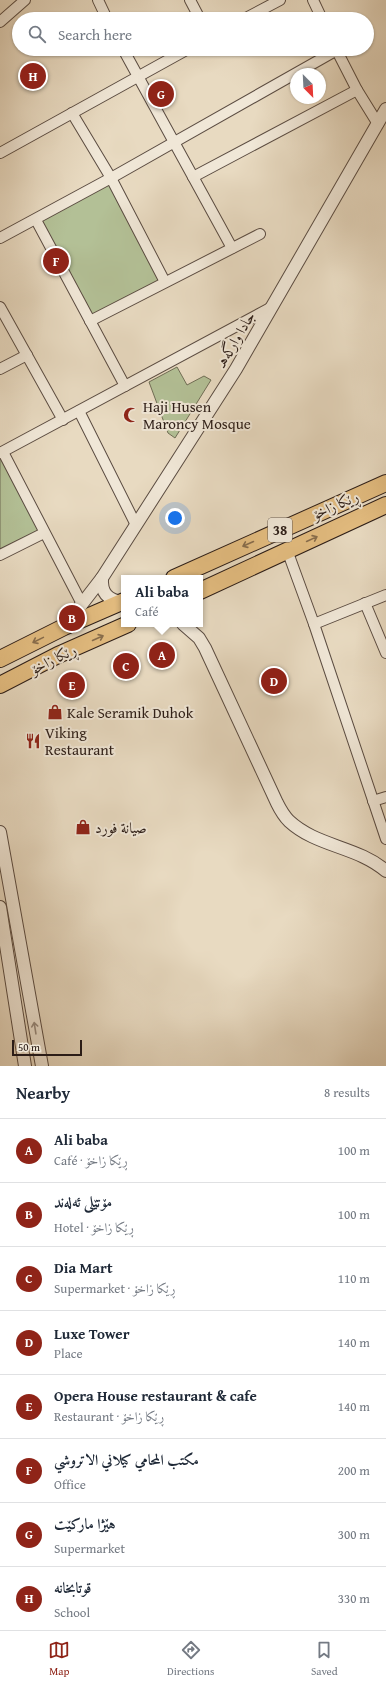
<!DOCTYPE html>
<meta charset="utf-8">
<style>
:root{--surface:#fff;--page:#f2f2f3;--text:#1f2937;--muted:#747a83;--line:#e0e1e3;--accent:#8f2418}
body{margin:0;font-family:"Gentium Book Plus",Amiri,serif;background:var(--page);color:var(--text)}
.compass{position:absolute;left:290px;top:68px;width:36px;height:36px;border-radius:50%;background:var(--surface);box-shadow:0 1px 3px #0004;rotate:156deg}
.scale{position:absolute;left:12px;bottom:10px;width:70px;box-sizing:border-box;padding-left:4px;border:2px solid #2c1d17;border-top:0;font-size:11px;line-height:14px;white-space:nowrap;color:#2c1d17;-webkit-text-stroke:3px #f0e7d7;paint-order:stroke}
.you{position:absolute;left:175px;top:518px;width:14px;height:14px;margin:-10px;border:3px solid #fff;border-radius:50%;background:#1a73e8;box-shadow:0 0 0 6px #1a73e833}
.badge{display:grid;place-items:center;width:26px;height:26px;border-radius:50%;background:var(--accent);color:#fff;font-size:13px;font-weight:700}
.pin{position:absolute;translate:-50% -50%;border:2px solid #fff;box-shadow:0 1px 4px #0006}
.popup{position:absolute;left:121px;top:575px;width:82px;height:52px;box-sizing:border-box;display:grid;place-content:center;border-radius:0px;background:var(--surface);filter:drop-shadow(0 1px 3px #0005);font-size:13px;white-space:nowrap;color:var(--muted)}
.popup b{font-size:15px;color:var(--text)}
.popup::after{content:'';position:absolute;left:50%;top:100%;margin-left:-8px;border:8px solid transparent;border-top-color:var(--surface)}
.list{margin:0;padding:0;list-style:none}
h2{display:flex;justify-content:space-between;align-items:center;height:52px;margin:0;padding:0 16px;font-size:17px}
h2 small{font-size:13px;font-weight:400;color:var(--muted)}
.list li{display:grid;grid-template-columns:26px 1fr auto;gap:12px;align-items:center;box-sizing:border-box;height:64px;padding:0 16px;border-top:1px solid var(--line)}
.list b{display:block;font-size:15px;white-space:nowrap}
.list p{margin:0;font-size:13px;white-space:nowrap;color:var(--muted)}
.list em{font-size:13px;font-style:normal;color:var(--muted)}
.icon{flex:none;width:22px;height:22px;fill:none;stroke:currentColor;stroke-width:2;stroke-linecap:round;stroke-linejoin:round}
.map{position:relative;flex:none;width:386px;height:1066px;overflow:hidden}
.search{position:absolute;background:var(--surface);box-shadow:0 1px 3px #0004;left:12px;right:12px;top:12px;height:44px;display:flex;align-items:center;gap:10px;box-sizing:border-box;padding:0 14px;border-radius:22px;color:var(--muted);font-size:15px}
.sheet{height:564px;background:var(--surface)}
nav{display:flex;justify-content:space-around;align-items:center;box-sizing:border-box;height:56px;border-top:1px solid var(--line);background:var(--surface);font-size:11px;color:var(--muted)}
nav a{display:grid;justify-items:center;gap:2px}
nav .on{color:var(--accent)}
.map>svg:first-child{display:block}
.green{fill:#b3c096;stroke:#706e56}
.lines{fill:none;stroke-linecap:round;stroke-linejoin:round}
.minor-casing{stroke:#5b4c42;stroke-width:12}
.tertiary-casing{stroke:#5b4c42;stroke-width:14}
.trunk-casing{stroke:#2c1d17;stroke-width:18}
.minor{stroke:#f0e7d7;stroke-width:10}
.tertiary{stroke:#f0e7d7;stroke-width:12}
.trunk{stroke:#e4bd80;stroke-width:16}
.oneway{stroke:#886d4c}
.oneway2{stroke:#988c81}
.labels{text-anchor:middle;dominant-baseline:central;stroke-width:4;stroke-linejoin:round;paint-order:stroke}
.shield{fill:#f0e7d7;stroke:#675a51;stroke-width:1}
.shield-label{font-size:14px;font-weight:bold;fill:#2c1d17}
.street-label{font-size:15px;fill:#2c1d17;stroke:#f0e7d7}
.poi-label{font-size:15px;fill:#2c1d17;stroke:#f0e7d7;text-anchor:start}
</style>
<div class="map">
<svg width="386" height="1066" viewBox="0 0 386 1066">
<rect width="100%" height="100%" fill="#e8dac1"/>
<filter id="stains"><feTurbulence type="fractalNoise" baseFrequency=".005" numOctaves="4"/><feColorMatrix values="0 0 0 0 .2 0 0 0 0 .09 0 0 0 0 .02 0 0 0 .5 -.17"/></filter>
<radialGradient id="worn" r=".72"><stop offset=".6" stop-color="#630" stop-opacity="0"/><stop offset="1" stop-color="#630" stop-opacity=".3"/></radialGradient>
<g class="green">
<path d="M111,178L165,282L90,321L36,220Z"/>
<path d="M177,367L187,385L204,376L211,380L175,438L168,433L149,382Z"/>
<path d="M0,453L44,533L0,555Z"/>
</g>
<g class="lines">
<g class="minor-casing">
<g id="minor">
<path d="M98,0L107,19"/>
<path d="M190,0L200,19"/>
<path d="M313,0L322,19"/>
<path d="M244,19L280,0"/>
<path d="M0,22L25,0"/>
<path d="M123,49L232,248"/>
<path d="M336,49L357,90L378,124"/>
<path d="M72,113L111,178L165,282"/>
<path d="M0,153L188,49"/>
<path d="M193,177L357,90"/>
<path d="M36,220L125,386"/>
<path d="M0,238L111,178L337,50"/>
<path d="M0,307L63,420"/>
<path d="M90,321L260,234"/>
<path d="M0,369L27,355"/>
<path d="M79,411L136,525"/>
<path d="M3,452L82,604"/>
<path d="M0,453L272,307"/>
<path d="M287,550L314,624L386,839"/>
<path d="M0,555L44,533"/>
<path d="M365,603L386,653"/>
<path d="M314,624L386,595"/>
<path d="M373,801L386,797"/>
</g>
</g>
<g class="tertiary-casing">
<g id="tertiary">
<path d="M102,578C101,593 108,600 122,602"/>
<path d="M183,624L199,638L205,648L277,803C280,809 284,816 289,821C317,847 357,846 386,871"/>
<path d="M65,626L102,578L236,369L386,109"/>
<path d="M0,832L42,1066"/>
<path d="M0,907L25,1066"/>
</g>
</g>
<g class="trunk-casing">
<g id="trunk">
<path d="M174,578L386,483"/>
<path d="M200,591L386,505"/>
<path d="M0,659L64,627L124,601"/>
<path d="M0,685L58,655L128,624"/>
</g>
</g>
<use href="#minor" class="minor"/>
<use href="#tertiary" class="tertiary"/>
<use href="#trunk" class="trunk"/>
</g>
<defs><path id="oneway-shaft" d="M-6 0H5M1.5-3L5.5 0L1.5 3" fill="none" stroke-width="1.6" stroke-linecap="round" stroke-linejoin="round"/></defs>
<g class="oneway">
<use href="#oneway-shaft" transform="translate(312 539) rotate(-25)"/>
<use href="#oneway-shaft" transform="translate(248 544) rotate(156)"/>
<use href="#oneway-shaft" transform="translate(98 638) rotate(-24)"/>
<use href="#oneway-shaft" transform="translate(38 640) rotate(154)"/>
</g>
<use class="oneway2" href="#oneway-shaft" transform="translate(35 1028) rotate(-99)"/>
<defs>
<g id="mosque-bare" transform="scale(1.2)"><path d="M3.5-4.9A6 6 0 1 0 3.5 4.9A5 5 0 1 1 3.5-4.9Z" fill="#8f2418" stroke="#f0e7d7" stroke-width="2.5" paint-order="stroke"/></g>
<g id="shop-bare" transform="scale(1.2)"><path d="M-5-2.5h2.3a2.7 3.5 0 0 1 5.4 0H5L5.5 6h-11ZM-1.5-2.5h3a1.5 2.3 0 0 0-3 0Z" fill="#8f2418" stroke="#f0e7d7" stroke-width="2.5" paint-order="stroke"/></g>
<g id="restaurant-bare" transform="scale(1.2)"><path d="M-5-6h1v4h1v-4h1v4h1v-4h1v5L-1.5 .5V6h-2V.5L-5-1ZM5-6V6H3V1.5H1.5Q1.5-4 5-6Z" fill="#8f2418" stroke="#f0e7d7" stroke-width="2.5" paint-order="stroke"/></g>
</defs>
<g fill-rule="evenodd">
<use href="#mosque-bare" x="131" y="415"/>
<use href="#shop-bare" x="55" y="712"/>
<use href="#restaurant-bare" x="33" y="741"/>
<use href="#shop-bare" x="83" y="827"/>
</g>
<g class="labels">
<rect class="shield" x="268" y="518" width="24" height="24" rx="3"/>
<g class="shield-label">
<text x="280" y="530">38</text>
</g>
<g class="street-label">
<text transform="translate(235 339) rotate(-59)">جادا وارگه‌هـ</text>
<text transform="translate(335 505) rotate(-24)">ڕێکا زاخۆ</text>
<text transform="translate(53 659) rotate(-26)">ڕێکا زاخۆ</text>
</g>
<g class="poi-label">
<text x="143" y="406">Haji Husen<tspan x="143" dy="17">Maroncy Mosque</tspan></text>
<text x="67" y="712">Kale Seramik Duhok</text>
<text x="45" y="732">Viking<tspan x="45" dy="17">Restaurant</tspan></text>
<text x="95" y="827">صيانة فورد</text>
</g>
</g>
<rect width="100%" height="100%" filter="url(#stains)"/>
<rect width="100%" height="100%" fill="url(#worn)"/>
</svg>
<svg class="compass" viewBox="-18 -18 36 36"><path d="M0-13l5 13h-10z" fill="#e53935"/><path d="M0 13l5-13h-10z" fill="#747a83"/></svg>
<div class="scale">50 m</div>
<div class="you"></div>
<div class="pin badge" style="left:162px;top:655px">A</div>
<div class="popup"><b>Ali baba</b>Café</div>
<div class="pin badge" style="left:72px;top:618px">B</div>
<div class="pin badge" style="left:126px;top:666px">C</div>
<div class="pin badge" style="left:274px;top:681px">D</div>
<div class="pin badge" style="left:72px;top:685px">E</div>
<div class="pin badge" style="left:56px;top:261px">F</div>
<div class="pin badge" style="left:161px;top:94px">G</div>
<div class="pin badge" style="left:33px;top:76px">H</div>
<div class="search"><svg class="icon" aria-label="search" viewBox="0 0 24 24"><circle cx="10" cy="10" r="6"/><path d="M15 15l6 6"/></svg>Search here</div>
</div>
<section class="sheet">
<h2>Nearby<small>8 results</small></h2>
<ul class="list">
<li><span class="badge">A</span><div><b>Ali baba</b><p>Café · ڕێکا زاخۆ</p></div><em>100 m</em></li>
<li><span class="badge">B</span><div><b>مۆتێلی ئەلەند</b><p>Hotel · ڕێکا زاخۆ</p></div><em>100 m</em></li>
<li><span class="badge">C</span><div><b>Dia Mart</b><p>Supermarket · ڕێکا زاخۆ</p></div><em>110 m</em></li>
<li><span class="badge">D</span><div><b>Luxe Tower</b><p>Place</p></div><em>140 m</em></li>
<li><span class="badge">E</span><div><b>Opera House restaurant &amp; cafe</b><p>Restaurant · ڕێکا زاخۆ</p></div><em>140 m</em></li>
<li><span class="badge">F</span><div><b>مكتب المحامي كيلاني الاتروشي</b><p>Office</p></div><em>200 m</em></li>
<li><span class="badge">G</span><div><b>هێژا ماركێت</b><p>Supermarket</p></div><em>300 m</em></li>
<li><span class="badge">H</span><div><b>قوتابخانه</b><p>School</p></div><em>330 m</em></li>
</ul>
</section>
<nav>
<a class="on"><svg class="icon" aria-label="map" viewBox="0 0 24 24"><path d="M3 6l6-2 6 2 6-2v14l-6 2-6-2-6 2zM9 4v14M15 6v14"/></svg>Map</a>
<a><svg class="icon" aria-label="directions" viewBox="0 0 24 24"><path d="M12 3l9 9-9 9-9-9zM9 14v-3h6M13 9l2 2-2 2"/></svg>Directions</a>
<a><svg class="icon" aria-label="saved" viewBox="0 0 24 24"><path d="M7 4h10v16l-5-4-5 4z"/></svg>Saved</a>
</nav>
